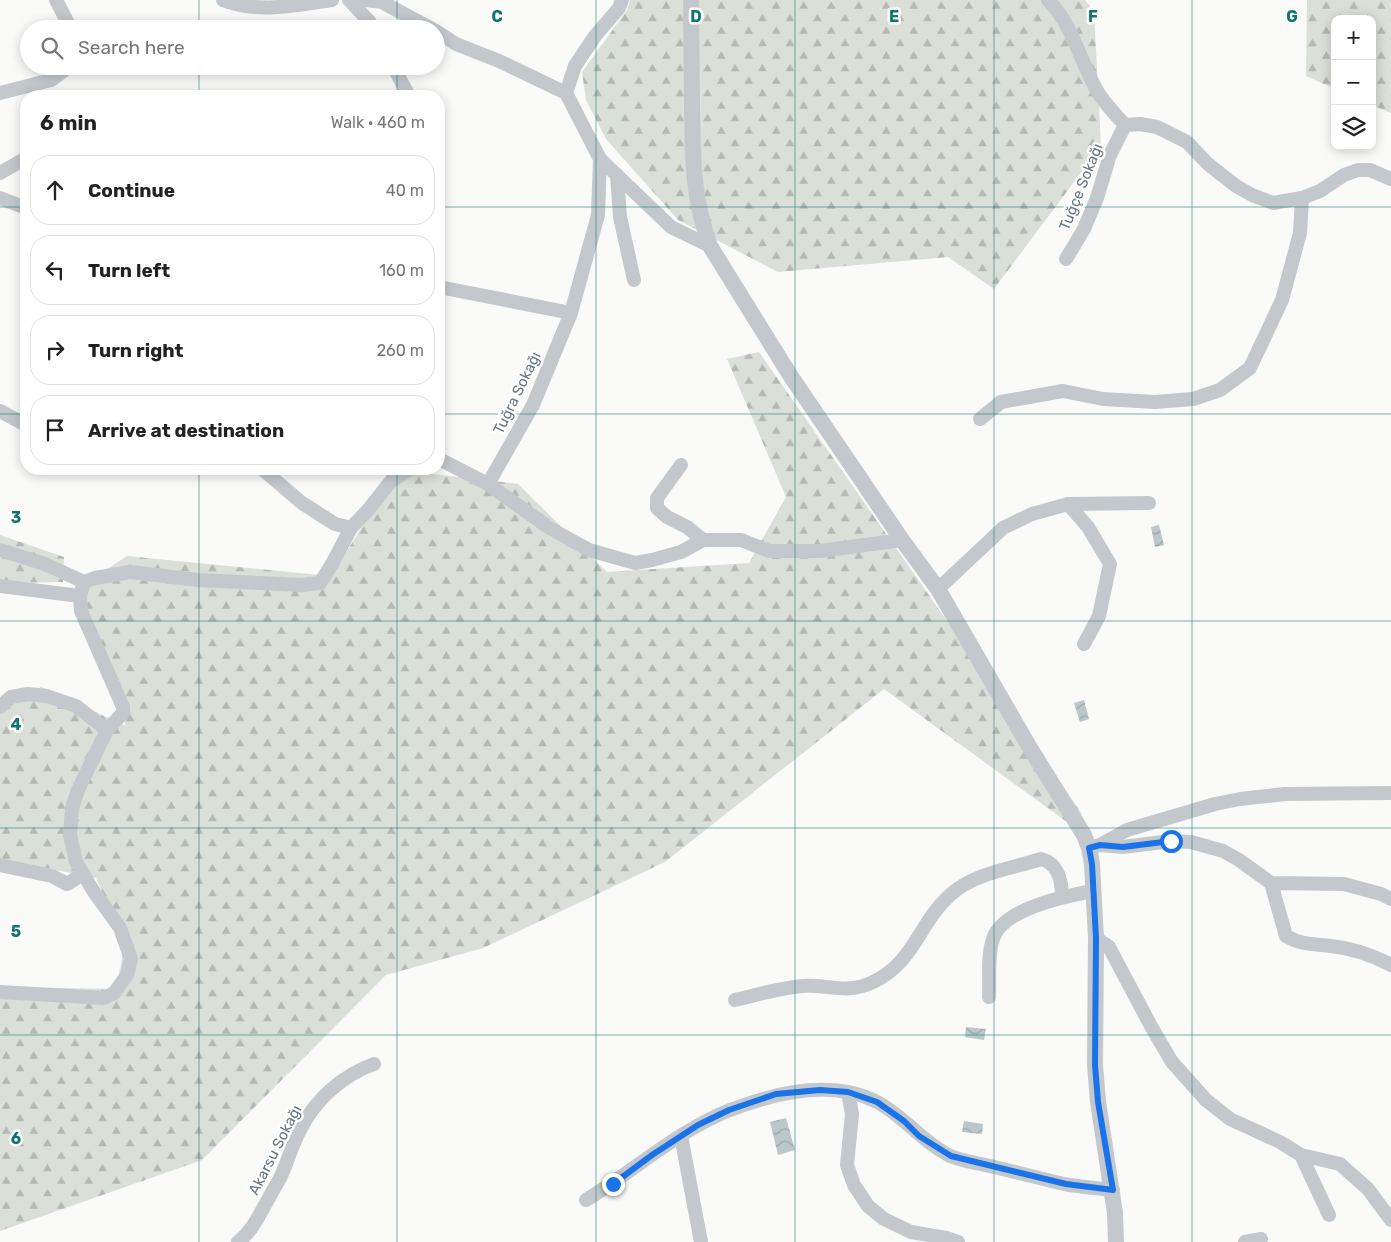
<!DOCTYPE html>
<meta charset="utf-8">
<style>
:root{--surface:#fff;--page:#f2f2f2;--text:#222;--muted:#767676;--line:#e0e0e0}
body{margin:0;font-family:Rubik,sans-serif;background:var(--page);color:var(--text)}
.controls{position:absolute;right:15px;top:15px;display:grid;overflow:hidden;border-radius:10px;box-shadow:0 2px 12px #0003}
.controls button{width:45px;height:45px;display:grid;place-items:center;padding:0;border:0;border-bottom:1px solid var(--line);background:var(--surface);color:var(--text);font:25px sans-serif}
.stop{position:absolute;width:15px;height:15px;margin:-11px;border:4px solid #1a73e8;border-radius:50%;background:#fff}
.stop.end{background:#1a73e8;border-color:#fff;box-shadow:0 1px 5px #0008}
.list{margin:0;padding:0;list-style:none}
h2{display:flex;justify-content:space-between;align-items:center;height:65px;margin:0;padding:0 20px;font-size:21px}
h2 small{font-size:16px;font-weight:400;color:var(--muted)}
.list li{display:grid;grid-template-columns:32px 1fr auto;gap:15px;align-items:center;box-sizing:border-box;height:70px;margin:0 10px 10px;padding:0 10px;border:1px solid var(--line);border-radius:20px}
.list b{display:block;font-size:19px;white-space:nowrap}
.list em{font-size:16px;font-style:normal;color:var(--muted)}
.icon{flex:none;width:28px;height:28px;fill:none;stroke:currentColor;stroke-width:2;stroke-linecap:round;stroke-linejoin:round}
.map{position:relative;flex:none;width:1391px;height:1242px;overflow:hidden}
.search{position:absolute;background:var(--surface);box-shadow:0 2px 12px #0003;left:20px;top:20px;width:425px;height:55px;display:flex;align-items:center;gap:12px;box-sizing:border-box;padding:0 18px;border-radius:28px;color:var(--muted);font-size:19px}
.panel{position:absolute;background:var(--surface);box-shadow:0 2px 12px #0003;left:20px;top:90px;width:425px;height:385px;border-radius:20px}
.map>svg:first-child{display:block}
.forest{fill:url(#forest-firs)}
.water{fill:url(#water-waves)}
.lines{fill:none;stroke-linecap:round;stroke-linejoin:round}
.minor{stroke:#c3c8cc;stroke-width:14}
.tertiary{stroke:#c3c8cc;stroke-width:16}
.route{stroke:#1a73e8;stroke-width:6}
.grid{fill:none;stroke:#0f766e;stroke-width:1;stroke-opacity:0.55}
.labels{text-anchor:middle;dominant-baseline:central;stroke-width:5;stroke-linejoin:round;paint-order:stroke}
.street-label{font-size:15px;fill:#657683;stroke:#fff}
.grid-label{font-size:16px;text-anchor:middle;font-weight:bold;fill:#0f766e;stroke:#fff;stroke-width:5;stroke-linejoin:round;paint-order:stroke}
</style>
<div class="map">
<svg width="1391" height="1242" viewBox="0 0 1391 1242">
<defs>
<pattern id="forest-firs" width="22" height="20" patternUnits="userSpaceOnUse" patternTransform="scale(1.25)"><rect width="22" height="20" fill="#dadfd7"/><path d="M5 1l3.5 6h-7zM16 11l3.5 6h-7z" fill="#b4b9b4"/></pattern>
<pattern id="water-waves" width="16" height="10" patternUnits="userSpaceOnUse" patternTransform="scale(1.25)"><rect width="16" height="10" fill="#bbc7cb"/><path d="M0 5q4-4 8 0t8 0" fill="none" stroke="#9ca6aa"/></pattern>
</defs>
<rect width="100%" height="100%" fill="#fafaf8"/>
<g class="forest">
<path d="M630,0H1085L1094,11L1101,146L994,289L948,257L778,272L678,220L606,139L586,100L582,72L627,10Z"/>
<path d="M1307,0H1391V113L1372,105V19H1335V89L1306,76Z"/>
<path d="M759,352L1082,814L1071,825L884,689L665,862L483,948L386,975L202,1160L0,1231V987L116,989L125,943L96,878L0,859V712L41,687L126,726L80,587L127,556L331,576L398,470L518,484L607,572L749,563L786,497L727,359Z"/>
<path d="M0,535L64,557L63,582L0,583Z"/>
</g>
<g class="water">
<path d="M1159,525L1164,545L1155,547L1151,527Z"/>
<path d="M1084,700L1089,719L1080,722L1074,703Z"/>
<path d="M966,1027L986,1029L984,1040L965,1037Z"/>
<path d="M786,1118L795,1150L778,1155L770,1122Z"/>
<path d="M964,1121L983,1124L982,1134L962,1132Z"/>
</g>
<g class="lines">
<g class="minor">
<path d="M56,0L71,29"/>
<path d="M223,0C258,14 296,5 332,0"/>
<path d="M349,0L369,21L373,29"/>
<path d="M365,0L382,2L432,29"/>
<path d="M1048,0C1072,24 1080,60 1096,89C1103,102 1115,114 1125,125"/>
<path d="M436,31L456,44L499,61L566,93L600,159L671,227L710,246"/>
<path d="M393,66L409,96"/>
<path d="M0,93L51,80L70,66"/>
<path d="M566,93L575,66L595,36L619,8L622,0"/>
<path d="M1125,125L1140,124L1157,127L1187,142L1208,164L1236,186L1252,195L1273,203L1302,198L1320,191L1344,175L1358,170H1370L1391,179"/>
<path d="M0,173L26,158"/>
<path d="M617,175L620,217L634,280"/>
<path d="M0,198L26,208"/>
<path d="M1066,259L1084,229L1097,198L1110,155L1125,125"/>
<path d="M439,287L571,313"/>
<path d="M0,411L26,425"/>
<path d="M980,419L1001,402L1063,391L1103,399L1155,402L1193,399L1220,390L1250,368L1282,300L1300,233L1302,198"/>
<path d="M439,459L488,484L548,527L569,539L589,550L635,563L652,560L681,552L703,540H741L769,551H820L902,540"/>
<path d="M681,465L657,498V508L667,517L687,527L703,540"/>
<path d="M262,469L302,503L335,524L351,528"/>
<path d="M488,484L533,405L571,313L598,215L600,159"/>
<path d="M1068,504L1088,527L1110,564L1099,616L1084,644"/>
<path d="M0,550L45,564L84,582L95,578L130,572L198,580L302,585L320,583L332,564L351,528L368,510L391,481L410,469"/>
<path d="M0,586L80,596"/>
<path d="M938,589L1003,528L1032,514L1068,504L1149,503"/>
<path d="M0,707L11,697L28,694L47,696L76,706L107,730"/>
<path d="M1100,845L1123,847L1171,841L1191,842L1223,851L1239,860L1271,883L1344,884L1381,894L1391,899"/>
<path d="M1089,848L1100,845L1127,830L1215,804L1240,799L1285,794L1391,793"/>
<path d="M0,865L52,876L67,884L83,874"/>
<path d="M1271,883L1286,936C1301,945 1315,944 1331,946C1351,948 1374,956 1391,965"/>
<path d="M1096,938L1109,947L1152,1028L1172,1062L1206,1100L1230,1119L1280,1142L1301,1155L1329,1215"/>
<path d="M0,992L104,998L114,993L127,975L131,959L120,928L94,892L76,862L70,835L72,808L78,790L107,730L123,713V707L81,611L80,596L84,582"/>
<path d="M989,997C990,979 987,956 993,939C1002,909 1065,896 1093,891"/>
<path d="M735,1000C757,995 779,988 802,986C829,984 846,995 873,982C914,963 919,923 950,895C974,873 1010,869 1041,859C1058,863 1062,881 1062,897"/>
<path d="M848,1092L852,1114L847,1165L854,1185L868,1206L884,1219L911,1232L946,1238L958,1242"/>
<path d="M681,1136L701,1242"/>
<path d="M1301,1155L1340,1164L1368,1189L1391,1220"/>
<path d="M586,1200C634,1171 677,1131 730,1110C774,1093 832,1079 877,1102C904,1116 922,1142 950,1156C962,1161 978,1163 990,1166C1015,1172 1039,1178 1064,1184C1080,1187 1097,1188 1113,1190"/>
<path d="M238,1242C250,1233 258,1218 265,1205C270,1196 275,1187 280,1178C288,1162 292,1144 301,1128C316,1099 343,1075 374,1064"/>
<path d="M1245,1242L1261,1239"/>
</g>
<path class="tertiary" d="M691,0C691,36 692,71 692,107C693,159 692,196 710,246L790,375L902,540L938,589L1030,748L1084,835L1089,848L1092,864L1096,938L1095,1065L1098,1102L1115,1213L1116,1242"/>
</g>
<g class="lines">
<path class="route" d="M613,1184L652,1155L698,1125L729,1110L776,1094L820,1090L848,1092L877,1102L904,1121L919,1136L951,1156L1066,1184L1113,1190L1098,1102L1095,1065L1096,938L1092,864L1089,848L1100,845L1123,847L1171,841"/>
</g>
<path class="grid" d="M199,0V29M397,0V29M596,0V1242M795,0V1242M994,0V1242M1192,0V1242M199,66V96M397,66V96M0,207H26M439,207H1391M0,414H26M439,414H1391M199,469V1242M397,469V1242M0,621H1391M0,828H1391M0,1035H1391"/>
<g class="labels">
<g class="street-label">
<text transform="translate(1081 187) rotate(-68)">Tuğçe Sokağı</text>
<text transform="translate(517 393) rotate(-64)">Tuğra Sokağı</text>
<text transform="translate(275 1150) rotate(-63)">Akarsu Sokağı</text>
</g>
</g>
<g class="grid-label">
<text x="497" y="22">C</text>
<text x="696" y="22">D</text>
<text x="894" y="22">E</text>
<text x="1093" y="22">F</text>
<text x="1292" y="22">G</text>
<text x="16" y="523">3</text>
<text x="16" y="730">4</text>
<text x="16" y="937">5</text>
<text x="16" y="1144">6</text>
</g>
</svg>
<div class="controls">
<button>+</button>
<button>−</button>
<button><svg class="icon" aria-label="layers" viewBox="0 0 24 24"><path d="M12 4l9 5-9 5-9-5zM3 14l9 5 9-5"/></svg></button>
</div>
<div class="stop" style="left:1171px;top:841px"></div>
<div class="stop end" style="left:613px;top:1184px"></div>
<div class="search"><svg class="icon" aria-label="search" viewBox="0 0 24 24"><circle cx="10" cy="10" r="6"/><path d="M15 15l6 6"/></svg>Search here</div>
<section class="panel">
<h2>6 min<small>Walk · 460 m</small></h2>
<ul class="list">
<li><svg class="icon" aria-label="ahead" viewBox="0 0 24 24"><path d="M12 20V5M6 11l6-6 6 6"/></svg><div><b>Continue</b></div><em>40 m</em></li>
<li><svg class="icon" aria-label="left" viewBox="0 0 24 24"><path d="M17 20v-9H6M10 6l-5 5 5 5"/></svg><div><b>Turn left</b></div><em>160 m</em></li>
<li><svg class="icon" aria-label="right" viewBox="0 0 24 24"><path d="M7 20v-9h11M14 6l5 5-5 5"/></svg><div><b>Turn right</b></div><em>260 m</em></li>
<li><svg class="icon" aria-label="arrive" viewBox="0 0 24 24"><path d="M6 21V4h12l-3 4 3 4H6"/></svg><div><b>Arrive at destination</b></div></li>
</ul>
</section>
</div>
